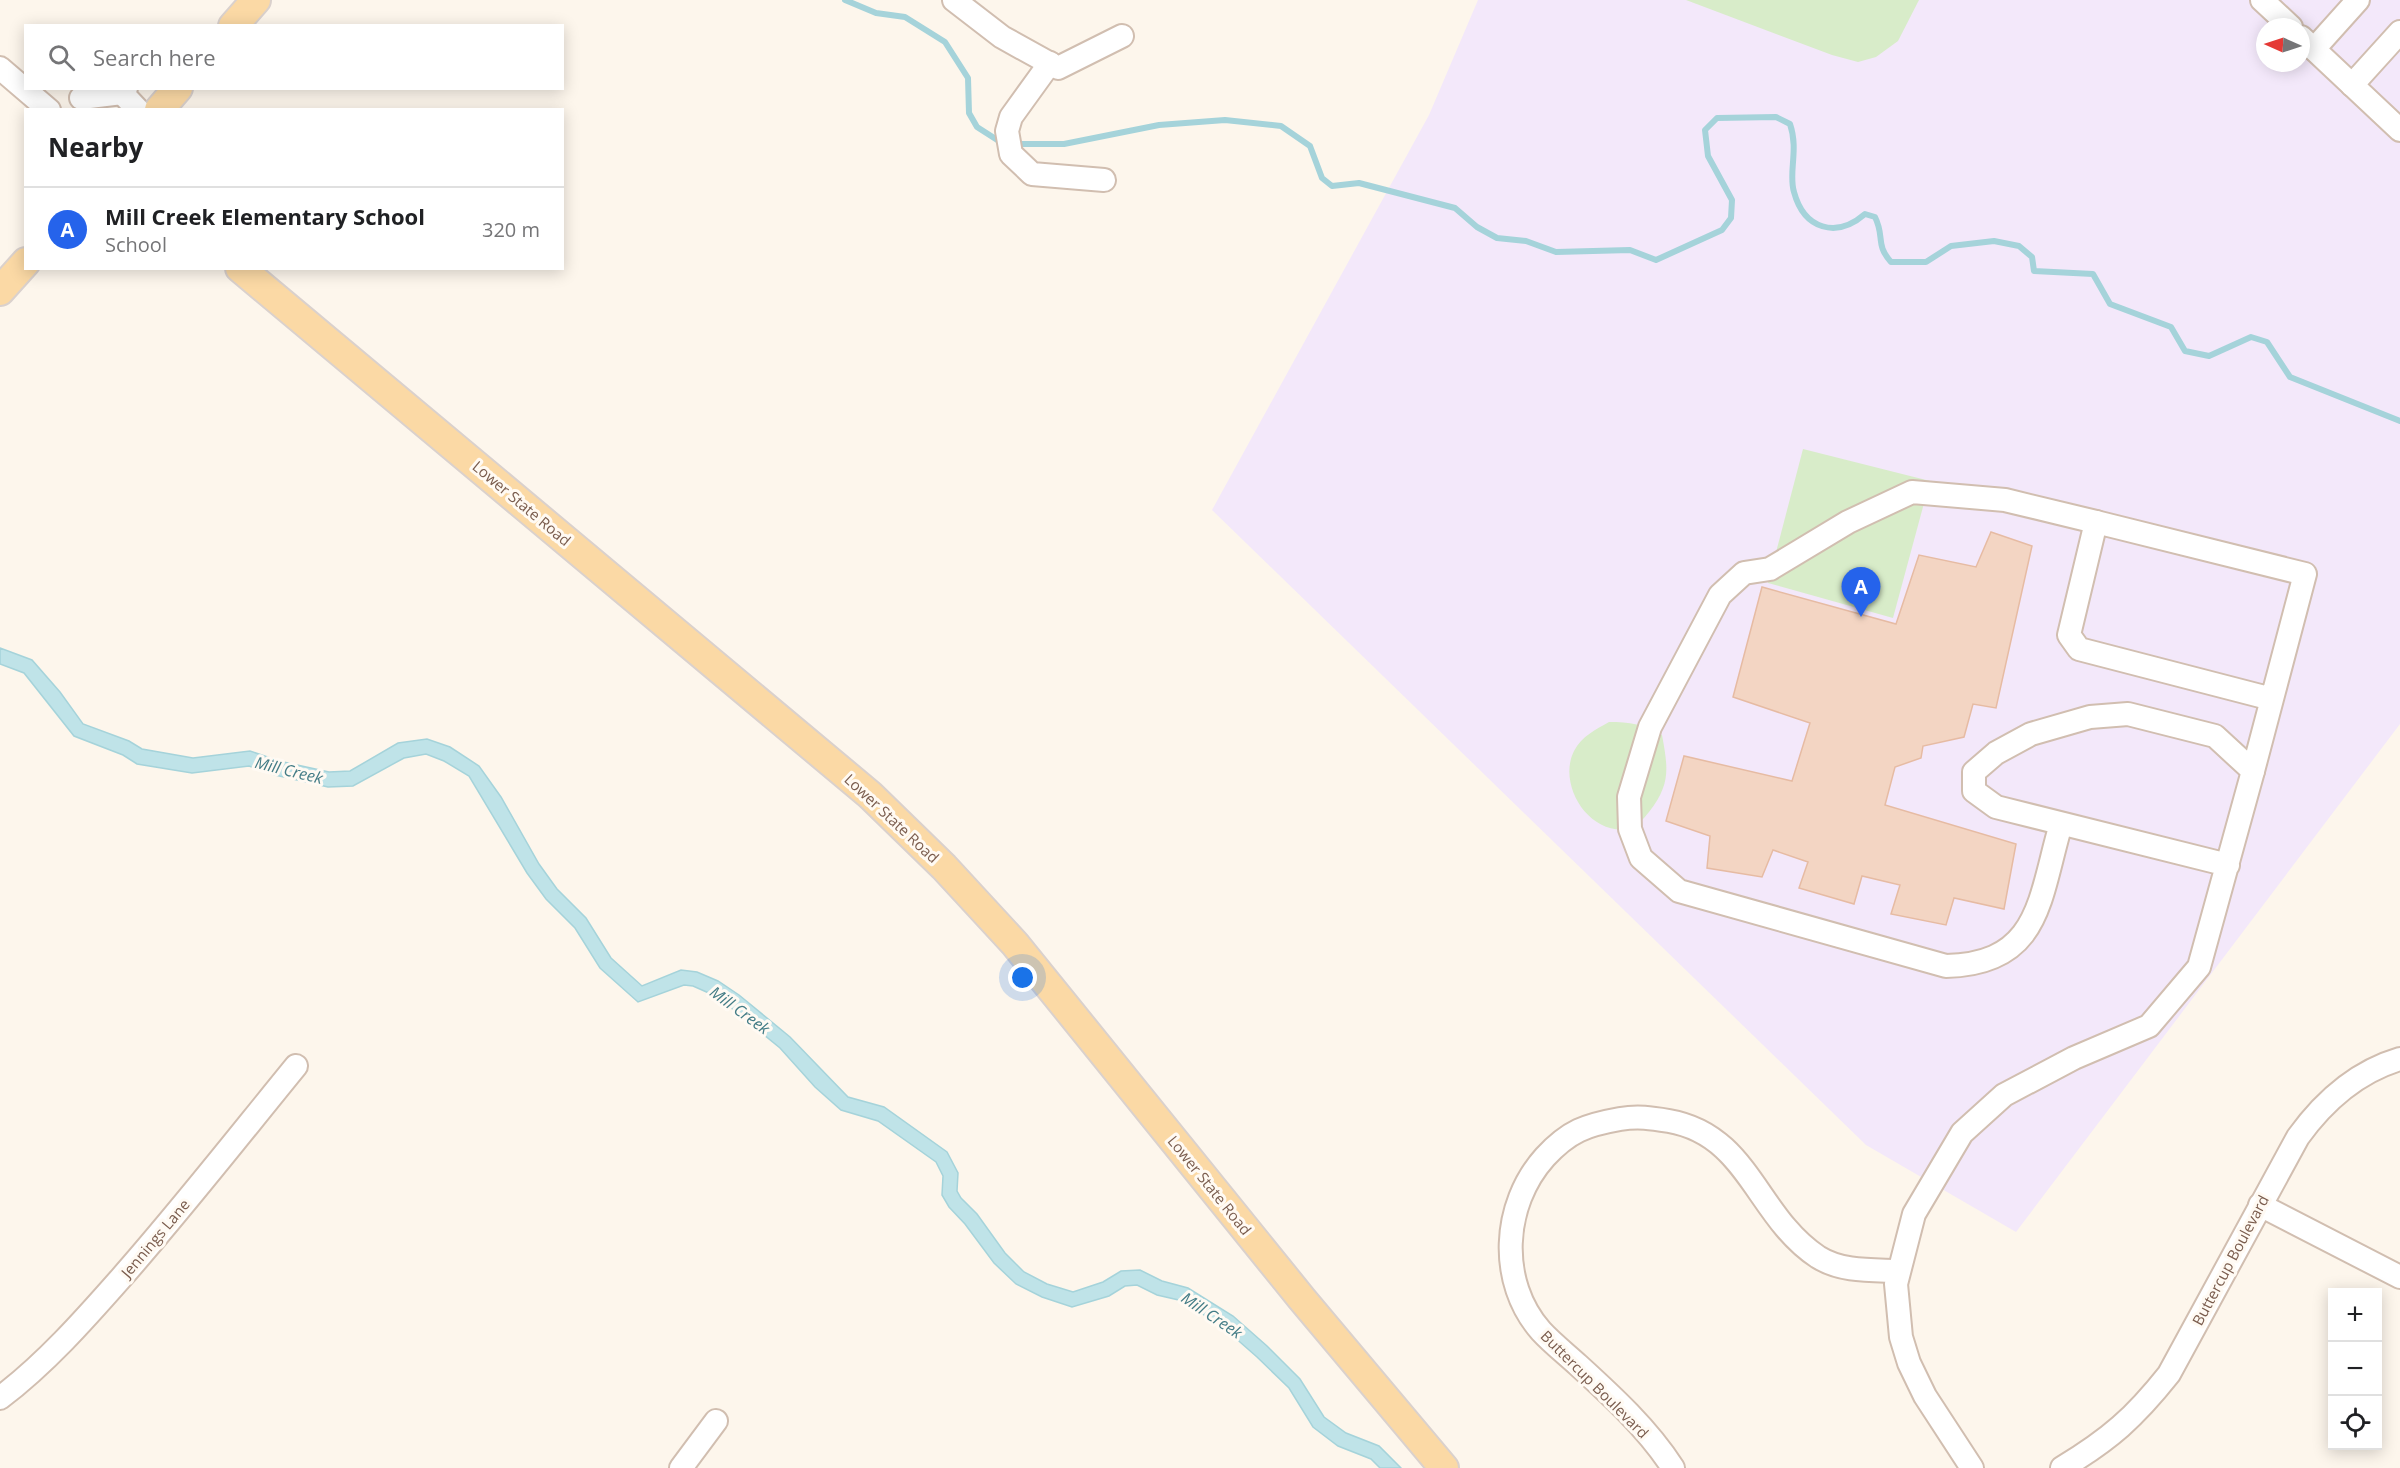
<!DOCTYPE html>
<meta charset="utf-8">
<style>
:root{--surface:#fff;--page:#f6f6f6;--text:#202124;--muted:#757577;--line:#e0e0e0;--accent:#2563eb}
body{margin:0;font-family:"Open Sans",sans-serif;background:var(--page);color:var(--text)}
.controls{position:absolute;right:18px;bottom:18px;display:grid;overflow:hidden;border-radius:0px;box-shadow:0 3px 15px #0003}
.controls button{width:54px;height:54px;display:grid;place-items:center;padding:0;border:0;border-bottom:2px solid var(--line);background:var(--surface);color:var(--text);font:30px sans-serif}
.compass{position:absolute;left:2256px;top:18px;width:54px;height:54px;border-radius:50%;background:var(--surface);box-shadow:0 3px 15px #0003;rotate:273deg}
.you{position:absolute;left:1023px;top:978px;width:21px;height:21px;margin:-15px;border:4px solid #fff;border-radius:50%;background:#1a73e8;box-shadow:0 0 0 9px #1a73e833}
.badge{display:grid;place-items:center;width:39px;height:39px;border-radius:50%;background:var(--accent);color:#fff;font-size:20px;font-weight:700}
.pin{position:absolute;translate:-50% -50px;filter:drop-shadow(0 2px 3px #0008)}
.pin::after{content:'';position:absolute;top:32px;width:21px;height:18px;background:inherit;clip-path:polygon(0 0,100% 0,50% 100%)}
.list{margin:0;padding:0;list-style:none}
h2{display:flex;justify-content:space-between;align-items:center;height:78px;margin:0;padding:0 24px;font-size:26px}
h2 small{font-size:20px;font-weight:400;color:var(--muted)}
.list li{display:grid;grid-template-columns:39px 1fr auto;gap:18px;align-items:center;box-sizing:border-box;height:84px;padding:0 24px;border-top:2px solid var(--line)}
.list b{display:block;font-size:22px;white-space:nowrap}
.list p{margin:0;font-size:20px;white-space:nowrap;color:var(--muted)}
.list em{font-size:20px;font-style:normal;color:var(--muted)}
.icon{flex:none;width:33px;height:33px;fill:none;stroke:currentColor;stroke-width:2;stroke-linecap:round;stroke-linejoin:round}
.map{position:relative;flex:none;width:2400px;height:1468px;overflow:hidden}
.search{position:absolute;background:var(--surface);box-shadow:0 3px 15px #0003;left:24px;top:24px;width:540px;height:66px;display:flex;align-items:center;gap:15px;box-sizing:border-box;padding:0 21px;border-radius:0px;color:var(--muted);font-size:22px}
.panel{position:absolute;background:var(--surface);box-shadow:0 3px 15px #0003;left:24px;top:108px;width:540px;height:162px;border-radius:0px}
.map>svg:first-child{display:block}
.education{fill:#f3e8fa;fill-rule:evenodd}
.green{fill:#d8ecc9}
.water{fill:#bfe3e8;stroke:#a5d3da;stroke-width:1.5}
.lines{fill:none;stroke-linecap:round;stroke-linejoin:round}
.stream{stroke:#a5d3da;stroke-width:6}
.building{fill:#f3d5c3;stroke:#e6bba3;stroke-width:1.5}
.minor-casing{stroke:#d1beb0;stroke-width:26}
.major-casing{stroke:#dad1cd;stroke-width:32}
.minor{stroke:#fff;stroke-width:22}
.major{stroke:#fbd9a5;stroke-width:28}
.labels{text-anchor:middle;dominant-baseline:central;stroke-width:6;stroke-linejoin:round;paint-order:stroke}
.street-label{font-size:15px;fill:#7a5c4d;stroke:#fffaf3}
.water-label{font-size:16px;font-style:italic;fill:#437c86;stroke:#fffaf3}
</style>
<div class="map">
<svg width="2400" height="1468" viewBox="0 0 2400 1468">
<rect width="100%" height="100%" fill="#fdf6ec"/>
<path class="education" d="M1478,0H2400V724L2016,1232L1866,1145L1212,510L1429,115ZM2265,27H2301V63H2265Z"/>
<g class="green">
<path d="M1686,0H1919L1898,41L1876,57L1858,62L1832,55Z"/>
<path d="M1803,449L1930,481L1893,618L1768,583Z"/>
<path d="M1609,722C1629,722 1645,724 1662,735C1668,768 1671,784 1649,812C1644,818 1637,827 1629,829C1589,836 1557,785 1574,751C1582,736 1595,730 1609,722Z"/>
</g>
<path class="water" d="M0,648L32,660L60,692L83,724L129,741L142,749L193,758L250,751L279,761L329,772L350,771L398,743L427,739L450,747L479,766L501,797L539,864L557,889L586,918L611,958L642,986L681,970L697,972L718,981L739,995L790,1037L848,1097L884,1107L947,1152L958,1173L957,1191L961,1198L977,1214L1005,1253L1024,1272L1047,1284L1073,1292L1103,1282L1121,1271L1140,1270L1162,1281L1188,1288L1233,1316L1267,1346L1300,1379L1324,1417L1346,1433L1379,1446L1401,1468H1380L1371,1459L1338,1446L1313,1427L1289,1388L1257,1357L1224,1328L1183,1301L1157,1295L1137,1285L1125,1286L1109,1296L1072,1307L1042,1297L1016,1284L994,1263L965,1224L949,1207L942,1195L943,1176L936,1162L878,1121L841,1110L815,1087L780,1048L730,1007L711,994L693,986L684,985L638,1002L600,968L575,928L546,899L527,873L469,776L444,761L426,754L404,758L353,786L328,787L275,775L249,766L192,773L137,764L123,755L74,736L24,673L0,664Z"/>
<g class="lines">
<g class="stream">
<path d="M845,0L876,13L905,17L945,42L968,78L969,113L977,127L1002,143"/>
<path d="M1015,144H1064L1159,125L1225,120L1281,126L1310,146L1322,178L1332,186L1359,183L1455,208L1477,227L1497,238L1526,241L1556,252L1630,250L1656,260L1722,230L1731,218L1732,200L1708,156L1705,130L1717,118L1776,117L1790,124C1799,150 1788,173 1794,192C1804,229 1836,239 1865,214L1875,217C1885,237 1875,244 1891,262H1926L1951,246L1994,241L2019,246L2032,257L2034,271L2093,274L2110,304L2171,327L2185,351L2209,356L2251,337L2267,342L2290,377L2400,421"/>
</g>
</g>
<path class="building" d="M1991,532L2032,546L1996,708L1973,704L1964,737L1923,746L1921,758L1895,767L1885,805L2016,844L2004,909L1954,898L1946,925L1891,914L1900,885L1862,876L1854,904L1799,888L1808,862L1773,850L1762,877L1707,868L1710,836L1666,821L1684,756L1792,781L1810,723L1733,697L1762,587L1896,624L1919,555L1976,567Z"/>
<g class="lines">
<g class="minor-casing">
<g id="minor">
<path d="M954,0L1002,37L1058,68L1122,36"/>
<path d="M2262,0L2291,27"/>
<path d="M2301,37L2400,130"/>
<path d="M2314,49L2358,0"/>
<path d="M1050,63L1011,117L1007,131L1011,154L1032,174L1104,180"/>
<path d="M0,68L49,110"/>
<path d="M2352,85L2400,32"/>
<path d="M126,88L122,93L138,110"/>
<path d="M81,98L122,93"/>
<path d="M2253,771L2305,574L2096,522L2069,635L2079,649L2272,699"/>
<path d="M2061,824C2039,898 2041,964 1946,966L1679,891L1641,858L1630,829L1629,797L1650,727L1720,595L1744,573L1770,569L1848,522L1912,492L2005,500L2096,522"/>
<path d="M2260,1205L2400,1277"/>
<path d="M0,1398C45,1364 84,1320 121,1278C181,1210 238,1137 296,1066"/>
<path d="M681,1468L716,1421"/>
<path d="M1673,1468C1648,1429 1612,1396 1578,1365C1566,1354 1552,1343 1541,1331C1498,1282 1502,1205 1545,1157C1569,1131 1586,1125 1620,1119C1638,1116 1651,1118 1669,1121C1749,1135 1756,1216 1818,1257C1842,1272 1871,1270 1898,1271"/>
<path d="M1972,1468L1925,1396L1909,1363L1901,1337L1896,1284L1914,1214L1962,1133L2004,1095L2074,1058L2149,1026L2199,967L2253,771L2215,736L2128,714L2090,717L2031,734L1996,753L1974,772V791L1996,807L2228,865"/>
<path d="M2062,1468C2110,1439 2134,1418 2169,1374L2298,1137C2324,1101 2356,1072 2400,1059"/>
</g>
</g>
<g class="major-casing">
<g id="major">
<path d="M233,26L256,0"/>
<path d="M159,110L178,88"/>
<path d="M240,268L870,795L944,867L1015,944L1302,1299L1444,1468"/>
<path d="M0,291L26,262"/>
</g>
</g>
<use href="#minor" class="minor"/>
<use href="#major" class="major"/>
</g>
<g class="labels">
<g class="street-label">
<text transform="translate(522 503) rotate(40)">Lower State Road</text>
<text transform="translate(892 818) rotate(43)">Lower State Road</text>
<text transform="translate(1210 1185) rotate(51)">Lower State Road</text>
<text transform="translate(155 1238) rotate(-50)">Jennings Lane</text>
<text transform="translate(2230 1260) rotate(-62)">Buttercup Boulevard</text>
<text transform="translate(1595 1384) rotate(45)">Buttercup Boulevard</text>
</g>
<g class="water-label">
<text transform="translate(289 770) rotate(14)">Mill Creek</text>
<text transform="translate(740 1010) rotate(36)">Mill Creek</text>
<text transform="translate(1212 1315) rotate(34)">Mill Creek</text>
</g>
</g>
</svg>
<div class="controls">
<button>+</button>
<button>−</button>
<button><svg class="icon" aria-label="locate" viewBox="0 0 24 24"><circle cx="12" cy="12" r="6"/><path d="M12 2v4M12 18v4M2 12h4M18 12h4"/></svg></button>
</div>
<svg class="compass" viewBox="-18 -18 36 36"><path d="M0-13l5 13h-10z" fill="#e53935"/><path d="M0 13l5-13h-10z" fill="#757577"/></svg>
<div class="you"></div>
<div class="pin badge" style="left:1861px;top:617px">A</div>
<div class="search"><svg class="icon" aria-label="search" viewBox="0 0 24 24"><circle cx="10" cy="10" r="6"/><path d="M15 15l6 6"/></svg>Search here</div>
<section class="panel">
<h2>Nearby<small></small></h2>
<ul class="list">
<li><span class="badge">A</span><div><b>Mill Creek Elementary School</b><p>School</p></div><em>320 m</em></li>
</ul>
</section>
</div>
